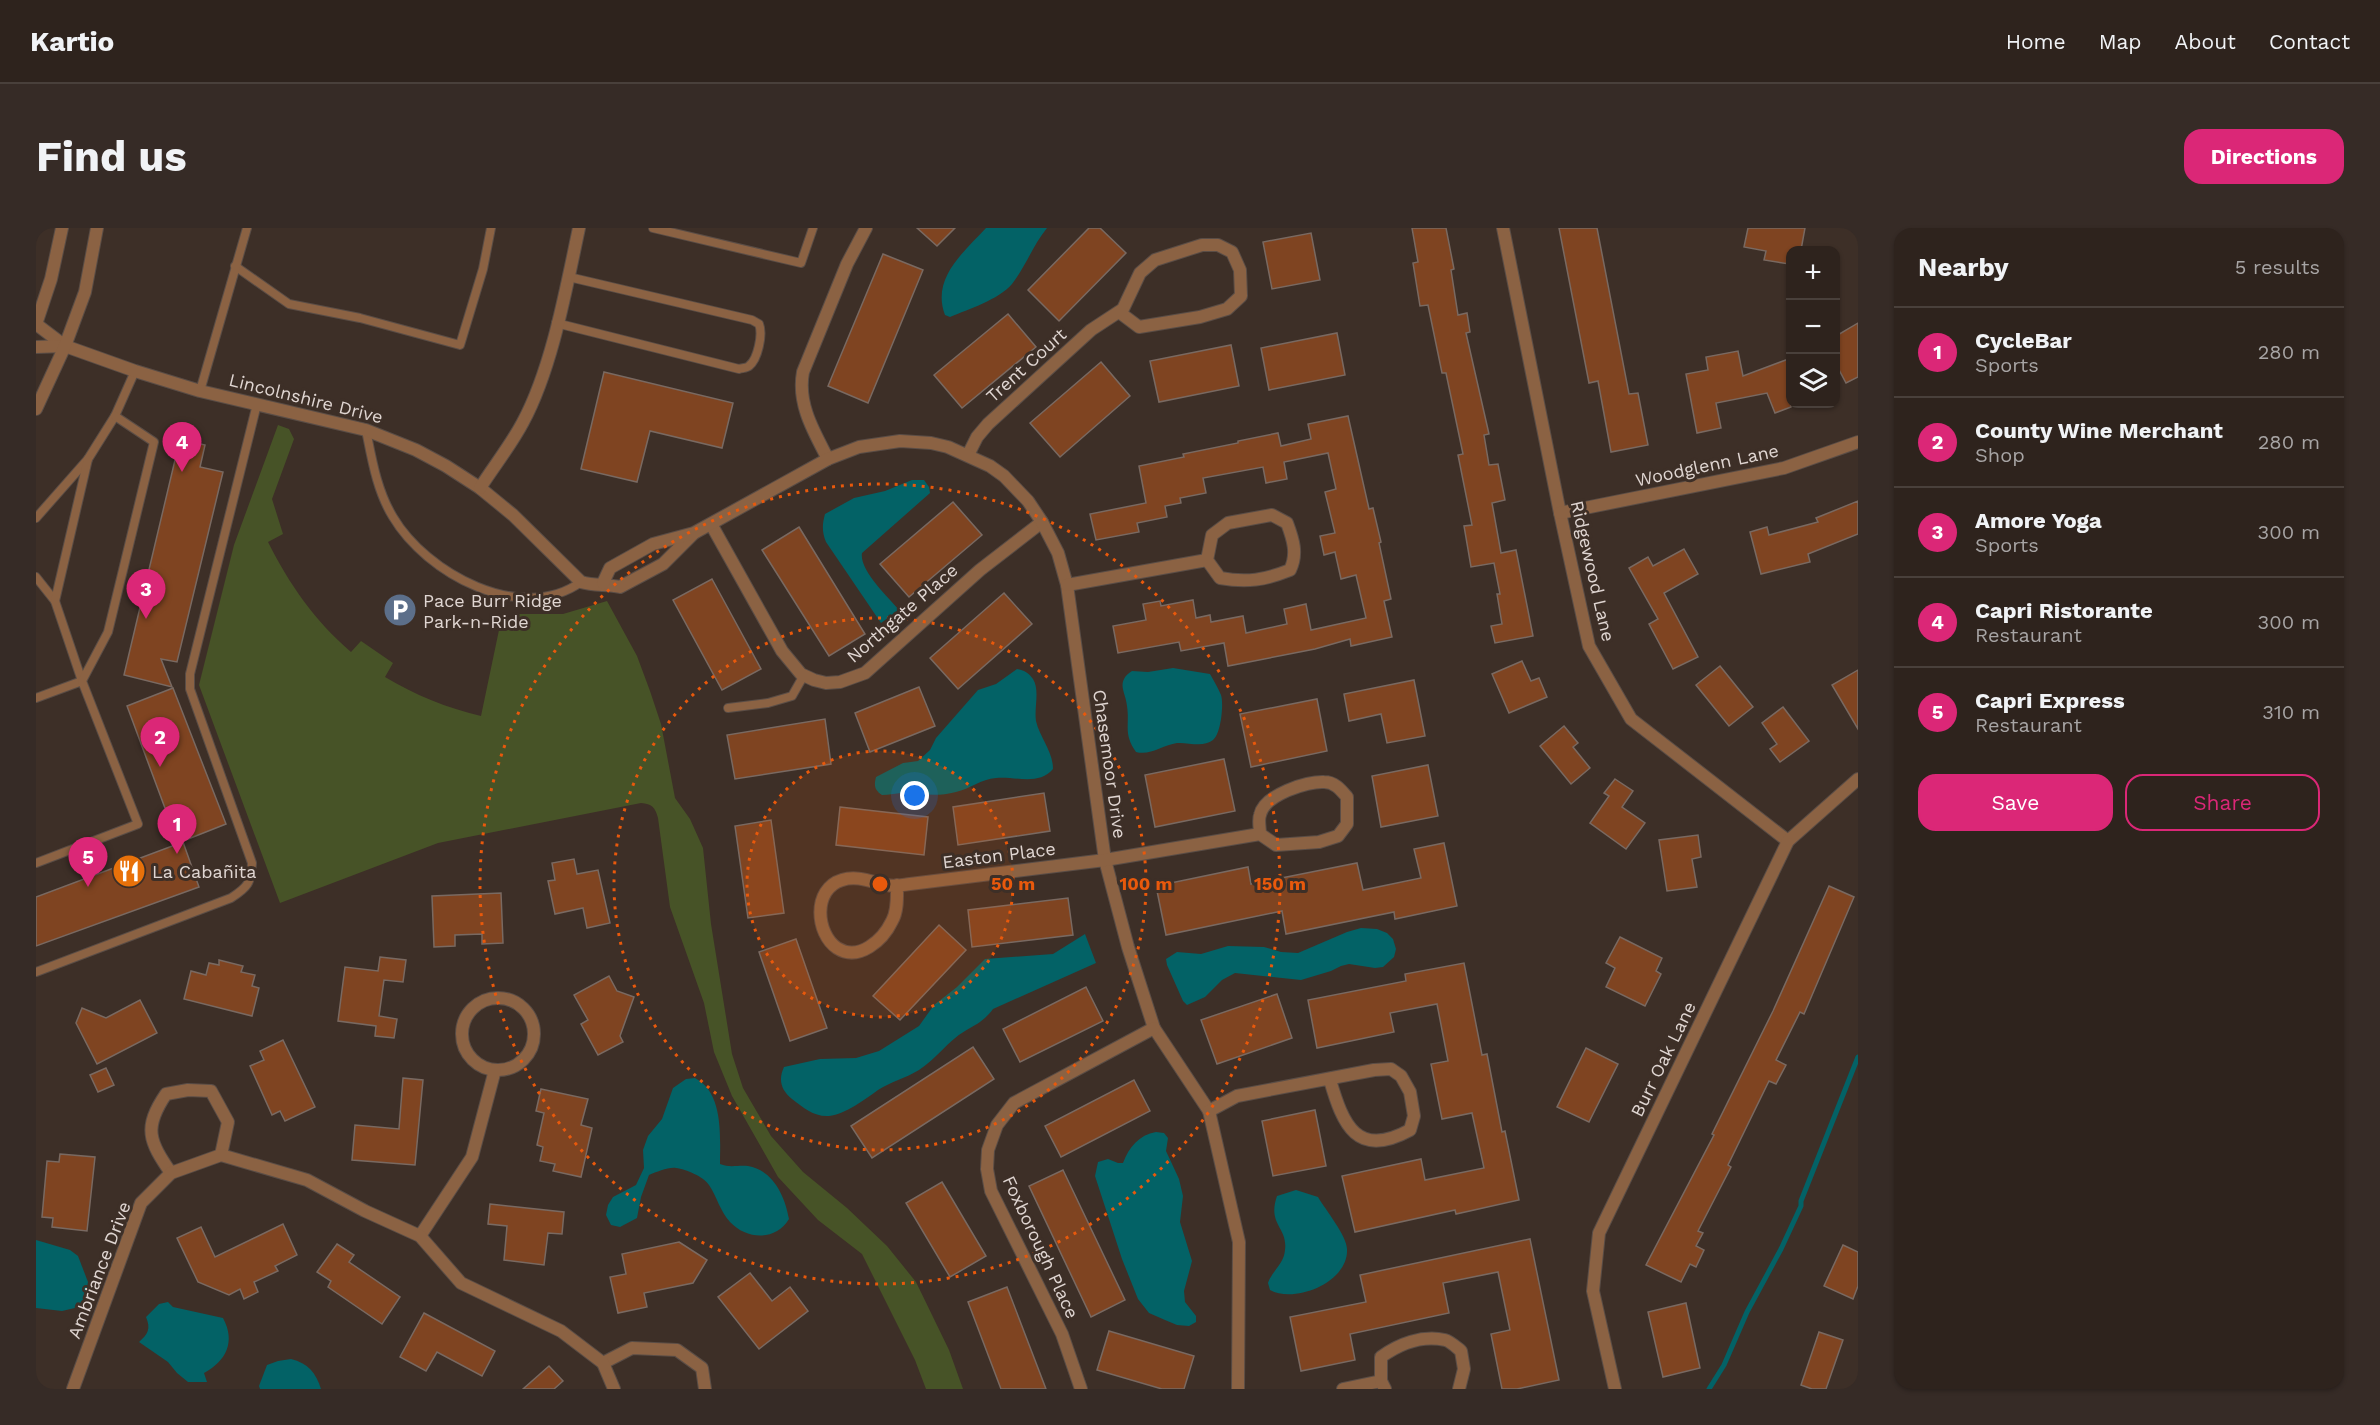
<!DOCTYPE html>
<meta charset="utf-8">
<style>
:root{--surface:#2e231d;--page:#362b26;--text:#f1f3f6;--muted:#a7a4a4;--line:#49403b;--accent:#db2777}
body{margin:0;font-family:"Work Sans",sans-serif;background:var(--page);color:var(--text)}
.controls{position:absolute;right:18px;top:18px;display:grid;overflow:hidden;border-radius:12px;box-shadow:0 2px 4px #0004}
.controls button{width:54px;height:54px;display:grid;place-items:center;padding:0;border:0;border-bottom:2px solid var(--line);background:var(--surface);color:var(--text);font:30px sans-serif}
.you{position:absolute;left:879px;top:568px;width:21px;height:21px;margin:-15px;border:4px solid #fff;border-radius:50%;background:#1a73e8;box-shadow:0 0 0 9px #1a73e833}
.badge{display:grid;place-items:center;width:39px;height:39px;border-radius:50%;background:var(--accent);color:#fff;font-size:20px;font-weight:700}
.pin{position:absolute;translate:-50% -50px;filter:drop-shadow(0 2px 3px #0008)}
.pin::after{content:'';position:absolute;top:32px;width:21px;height:18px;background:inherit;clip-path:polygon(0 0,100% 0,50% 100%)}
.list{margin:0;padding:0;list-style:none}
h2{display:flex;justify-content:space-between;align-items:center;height:78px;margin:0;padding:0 24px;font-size:26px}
h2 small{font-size:20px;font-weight:400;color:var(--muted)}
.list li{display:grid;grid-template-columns:39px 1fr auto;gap:18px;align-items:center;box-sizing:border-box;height:90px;padding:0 24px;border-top:2px solid var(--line)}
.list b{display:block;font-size:22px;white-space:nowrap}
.list p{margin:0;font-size:20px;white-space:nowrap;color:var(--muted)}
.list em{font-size:20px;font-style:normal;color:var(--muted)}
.actions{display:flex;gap:12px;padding:18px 24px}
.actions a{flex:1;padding:14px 0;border:2px solid var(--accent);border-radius:18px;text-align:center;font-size:21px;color:var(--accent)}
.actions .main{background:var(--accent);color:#fff}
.icon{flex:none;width:33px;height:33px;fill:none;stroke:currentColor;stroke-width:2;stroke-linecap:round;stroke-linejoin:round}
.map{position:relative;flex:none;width:1822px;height:1161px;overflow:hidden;border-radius:18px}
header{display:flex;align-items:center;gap:36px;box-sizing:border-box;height:84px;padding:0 30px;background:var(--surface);border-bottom:2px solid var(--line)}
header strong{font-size:28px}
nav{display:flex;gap:33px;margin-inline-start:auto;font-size:21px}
.intro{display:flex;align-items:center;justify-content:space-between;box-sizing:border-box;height:144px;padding:0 36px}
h1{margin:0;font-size:42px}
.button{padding:15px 27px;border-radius:18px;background:var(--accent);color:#fff;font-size:21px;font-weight:700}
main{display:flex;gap:36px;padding:0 36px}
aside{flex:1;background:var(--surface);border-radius:18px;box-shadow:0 2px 4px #0004}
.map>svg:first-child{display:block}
.green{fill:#475327}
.water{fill:#036266}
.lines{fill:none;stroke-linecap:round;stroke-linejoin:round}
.stream{stroke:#036266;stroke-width:5}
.building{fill:#7f4421;stroke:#796961;stroke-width:1.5}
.service-casing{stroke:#5a4d46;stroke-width:10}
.minor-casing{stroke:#5a4d46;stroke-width:14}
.tertiary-casing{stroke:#5a4d46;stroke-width:14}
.service{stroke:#8b6243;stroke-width:8}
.minor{stroke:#8b6243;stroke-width:12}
.tertiary{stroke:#8b6243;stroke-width:12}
.ring{fill:none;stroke:#e8590c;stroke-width:3;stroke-dasharray:3 6}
.labels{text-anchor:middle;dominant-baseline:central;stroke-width:6;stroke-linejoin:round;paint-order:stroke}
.street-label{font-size:18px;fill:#e0d6d2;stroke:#3d2f27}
.poi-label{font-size:18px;fill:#e0d6d2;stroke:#3d2f27;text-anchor:start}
.centre{fill:#e8590c;stroke:#3d2f27;stroke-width:3}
.ring-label{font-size:18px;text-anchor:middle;font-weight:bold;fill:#e8590c;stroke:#3d2f27;stroke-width:6;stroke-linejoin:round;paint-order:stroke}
</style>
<header>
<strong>Kartio</strong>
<nav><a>Home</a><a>Map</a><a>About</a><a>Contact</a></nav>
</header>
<div class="intro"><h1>Find us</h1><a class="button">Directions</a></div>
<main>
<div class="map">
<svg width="1822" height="1161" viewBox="0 0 1822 1161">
<rect width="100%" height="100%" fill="#3d2f27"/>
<path class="green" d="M242,197L253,201L258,211L236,271L247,306L232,314C253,356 279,393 315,424L325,413L357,435L349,449C379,467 411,480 445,488L463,402H478L482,386H527L571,373L601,428L614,463L625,496L639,570L654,591L667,620L675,696L696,826L707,860L735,908L767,944L811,980L851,1018L880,1054L913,1122L927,1161H890L879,1132L826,1026L782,992L742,949L696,868L678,824L668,775L634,679L622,590C619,579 616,576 605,575L402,615L244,675L163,457L198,317Z"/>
<g class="water">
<path d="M950,0H1011C997,17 990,38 976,56C962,72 933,81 914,89L909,87C895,50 928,24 950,0Z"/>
<path d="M876,252H888L893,259L894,265L826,325C823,342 852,369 863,382L845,395L790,314C786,304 786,297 789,286L818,270L849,263Z"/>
<path d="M1137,440L1174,446C1178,453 1182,460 1185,467C1188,476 1185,506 1177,512C1167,520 1152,514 1141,515C1127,517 1114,528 1100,524C1087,505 1094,498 1091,478C1090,464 1079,454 1096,443L1112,444Z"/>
<path d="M981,441C988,442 993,445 997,451C1004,462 998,480 1000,493C1004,510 1017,523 1017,541C1003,558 979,548 960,550C945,551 934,561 920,564C902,569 887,566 869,565C861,565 853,567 846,567C838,562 838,557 840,549L867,535L882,533L894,522L900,510L942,462L960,456Z"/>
<path d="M1325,700L1341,701L1351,705L1357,711L1360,721L1358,729L1347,739L1339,740L1313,736L1305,738L1295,743L1265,752L1199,745L1186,752L1169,769L1151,777L1147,773L1131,737L1130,731L1141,724L1165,726L1192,718L1228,719L1245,724L1262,725L1311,704Z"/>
<path d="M1049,706L1060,735L957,781C948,793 941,796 929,803C912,813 900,831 883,842C870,850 854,854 842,862C828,872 810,886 793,888C778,889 768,880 756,871C745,862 742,852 748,839L784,831L820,830L843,823L883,798L898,777L921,759L949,731L1017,726Z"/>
<path d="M659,850C688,865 684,909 684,936C694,940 701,937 712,938C737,942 749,968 753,991C740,1013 711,1012 694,994C684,983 681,969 673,957C668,949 650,941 640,940C632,939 621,944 613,947L605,969L601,990L584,999L575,997L570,987L572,977L577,969L600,957L608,940L607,922L612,908L626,891L637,860L650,851Z"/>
<path d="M1120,904L1128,905L1132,910L1130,923L1143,951L1147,968L1144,994L1156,1033L1148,1063L1149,1074L1160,1088V1094L1153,1098L1141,1097L1129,1092L1113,1085L1102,1071L1086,1031L1059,948L1062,934L1072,931L1082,935H1087C1093,919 1103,907 1120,904Z"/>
<path d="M1260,962L1282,969C1289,981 1311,1008 1311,1021C1313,1054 1259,1076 1234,1062L1232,1055C1236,1043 1248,1036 1249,1022C1252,999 1231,997 1241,968Z"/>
<path d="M0,1012L34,1022L42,1028L52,1054L51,1068L43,1079L26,1083L0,1080Z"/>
<path d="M132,1074L137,1079L187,1090C200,1114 190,1133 168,1145L171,1154H152L141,1145L132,1134L103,1114C112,1106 115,1101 110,1089L123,1076Z"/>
<path d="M255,1131C272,1135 280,1145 285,1161H224L223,1158L231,1137L242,1133Z"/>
</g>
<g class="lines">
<path class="stream" d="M1673,1161L1688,1137L1711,1084L1745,1021L1765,978V973L1822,829"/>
</g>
<g class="building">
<path d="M881,0H919L901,18Z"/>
<path d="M1053,0H1064L1090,25L1023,93L992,62Z"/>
<path d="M1376,0H1410L1418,41L1415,42L1422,87L1431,85L1434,104L1430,105L1453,206L1448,207L1453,237L1462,236L1469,272L1456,275L1465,325L1480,322L1497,408L1459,415L1455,398L1466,396L1461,366H1464L1458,335L1435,339L1428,298L1436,297L1422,227L1427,226L1410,145H1406L1392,77L1384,78L1377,35L1382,34Z"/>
<path d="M1523,0H1561L1593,166L1602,165L1612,217L1575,224L1562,153L1553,155Z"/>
<path d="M1712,0H1769L1765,22H1755L1753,36L1728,32L1730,23L1708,19Z"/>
<path d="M1275,5L1284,52L1236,61L1227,14Z"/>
<path d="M847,26L887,42L832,175L792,158Z"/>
<path d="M972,86L1000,119L926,180L898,147Z"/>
<path d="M1822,95V149L1810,155L1800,136V108Z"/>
<path d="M1301,105L1309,147L1233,162L1225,120Z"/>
<path d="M1195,117L1203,158L1123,174L1114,133Z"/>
<path d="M1702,123L1707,148L1755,130V179L1739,185L1731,165L1680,175L1685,200L1661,205L1650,146L1672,142L1670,129Z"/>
<path d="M1065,134L1094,168L1024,229L994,195Z"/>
<path d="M568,144L697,175L686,220L614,203L601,254L545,241Z"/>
<path d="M1312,188L1333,281L1337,280L1345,314L1343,315L1355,371L1348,373L1356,409L1315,418L1314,411L1279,421L1192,438L1188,415L1145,423L1143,414L1082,425L1077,398L1110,392L1107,376L1124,373L1125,378L1157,372L1160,390L1174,387L1175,394L1207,388L1210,405L1251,396L1248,381L1270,376L1275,402L1330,390L1320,347L1305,351L1299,324L1288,327L1284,308L1299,305L1289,264L1300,261L1292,225L1248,234L1251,251L1230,255L1227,239L1167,250L1170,265L1144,270L1145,275L1129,278L1131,289L1101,295L1103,304L1060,312L1054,286L1110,275L1103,238L1148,229L1147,226L1202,215V213L1242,205L1245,218L1275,211L1272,196Z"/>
<path d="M144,211L169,217L164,239L187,244L141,434L125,431L136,459L88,447Z"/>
<path d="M1822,273V306L1772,326L1774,334L1725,346L1714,304L1731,299L1733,307L1782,294L1780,290Z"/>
<path d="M917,274L946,307L873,369L844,336Z"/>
<path d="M763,299L829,406L793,428L726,322Z"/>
<path d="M1648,321L1662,346L1628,365L1662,429L1637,441L1613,396L1622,391L1593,340L1612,329L1617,338Z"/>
<path d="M676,351L725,441L686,462L637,372Z"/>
<path d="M968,365L996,396L922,461L894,430Z"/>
<path d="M1486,433L1495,453L1503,450L1511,469L1473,485L1456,446Z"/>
<path d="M1684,438L1717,479L1693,498L1660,457Z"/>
<path d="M1822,442V501L1796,457Z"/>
<path d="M1378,452L1389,508L1351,515L1345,486L1313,493L1308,466Z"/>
<path d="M883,459L899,498L834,524L819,485Z"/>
<path d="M137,460L190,596L142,615L91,478Z"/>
<path d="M1281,471L1291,523L1215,539L1204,486Z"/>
<path d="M1747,479L1773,513L1744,534L1734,521L1741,516L1726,495Z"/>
<path d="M789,491L795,536L699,551L691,507Z"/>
<path d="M1528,498L1542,515L1537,519L1554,540L1535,556L1504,518Z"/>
<path d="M1188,531L1199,583L1119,599L1109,547Z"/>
<path d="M1392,537L1402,588L1345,599L1336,548Z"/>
<path d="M1579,551L1597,563L1586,579L1609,595L1590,621L1554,595L1573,568L1568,565Z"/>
<path d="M1008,565L1014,603L922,617L917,579Z"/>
<path d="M804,579L892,589L888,627L800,617Z"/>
<path d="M735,592L748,685L712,690L699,598Z"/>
<path d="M1662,607L1665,629L1656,631L1661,659L1631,663L1623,612Z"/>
<path d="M147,614L163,659L0,718V669Z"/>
<path d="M1408,615L1421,678L1359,691L1358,684L1250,706L1246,683L1130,707L1120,658L1212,639L1215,656L1321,635L1327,662L1385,650L1378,621Z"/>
<path d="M538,631L541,646L562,642L574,695L551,700L547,680L519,686L512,653L519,652L516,635Z"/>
<path d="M1793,658L1818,669L1768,786L1764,784L1740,832L1750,837L1740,856L1733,853L1692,937L1695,939L1662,1003L1667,1005L1660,1018L1668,1022L1660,1039L1654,1036L1645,1054L1610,1037L1678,907L1676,906L1737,783Z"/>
<path d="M465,665L467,715L446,716V706L419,707V718L398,719L396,668Z"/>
<path d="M1032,670L1037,707L936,719L932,682Z"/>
<path d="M903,697L930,722L864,792L837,768Z"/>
<path d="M1584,709L1626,730L1620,743L1625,746L1609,778L1570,759L1579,740L1570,735Z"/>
<path d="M760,711L791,800L754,813L723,724Z"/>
<path d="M344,729L370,732L367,754L348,752L343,788L361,791L358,810L339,808L340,798L302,793L309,739L342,743Z"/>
<path d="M183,732L207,738L205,744L219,747L216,758L223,760L216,788L148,771L155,743L170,747L173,735L183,737Z"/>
<path d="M1428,735L1446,827L1451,826L1466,904L1469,903L1483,972L1420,986L1419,982L1319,1004L1306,948L1385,931L1389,952L1448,940L1436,885L1406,891L1395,836L1412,833L1401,776L1354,785L1358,804L1281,820L1272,772L1370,753L1369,746Z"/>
<path d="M573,748L581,763L598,769L584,808L587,814L562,827L545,796L552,792L538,767Z"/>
<path d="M1050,759L1067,793L984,834L967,801Z"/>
<path d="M1241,766L1256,810L1181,836L1165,792Z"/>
<path d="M104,772L121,805L61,836L40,795L46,780L70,790Z"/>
<path d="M247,812L279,879L249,893L244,883L236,887L214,838L228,832L224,823Z"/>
<path d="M937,819L958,851L836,930L815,898Z"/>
<path d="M1550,820L1582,836L1553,894L1521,879Z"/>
<path d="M70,840L78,857L62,864L54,847Z"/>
<path d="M367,850L387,852L379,937L316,932L319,897L363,901Z"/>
<path d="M1098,852L1114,883L1025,929L1009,898Z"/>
<path d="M505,861L552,871L545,897L556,900L545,949L517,943L519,936L504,933L507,919L501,917L508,885L500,883Z"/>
<path d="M1279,882L1290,938L1237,948L1226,893Z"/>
<path d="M24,926L59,929L51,1003L16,999L17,990L6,989L11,933L23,934Z"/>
<path d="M1027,942L1089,1072L1055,1089L993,958Z"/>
<path d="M906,954L950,1028L914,1049L870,975Z"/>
<path d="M454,976L528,984L526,1006L512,1005L508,1037L468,1032L471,998L452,996Z"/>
<path d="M247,996L261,1027L239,1038L242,1043L218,1054L222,1064L208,1071L204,1061L193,1067L162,1054L141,1010L165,999L179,1029Z"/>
<path d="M1494,1011L1523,1152L1481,1161H1466L1455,1106L1474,1102L1462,1044L1407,1055L1413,1085L1314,1106L1319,1132L1265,1143L1254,1089L1330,1074L1324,1047Z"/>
<path d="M643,1014L671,1032L657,1055L608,1065L611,1079L582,1085L574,1049L590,1046L586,1026Z"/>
<path d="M301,1016L318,1027L313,1034L364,1069L346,1096L292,1059L295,1053L281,1044Z"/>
<path d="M1807,1017L1822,1024V1058L1817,1071L1788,1058Z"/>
<path d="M714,1045L736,1073L754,1059L772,1083L723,1121L682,1069Z"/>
<path d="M971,1059L1010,1161H965L932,1074Z"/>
<path d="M1650,1075L1664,1140L1627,1149L1612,1084Z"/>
<path d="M388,1085L459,1123L446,1148L401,1124L390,1143L364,1129Z"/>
<path d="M1073,1103L1158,1128L1148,1161H1126L1061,1142Z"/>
<path d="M1783,1104L1807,1112L1790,1161H1776L1765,1157Z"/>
<path d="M513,1138L527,1153L518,1161H487Z"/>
</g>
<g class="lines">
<g class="service-casing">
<g id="service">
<path d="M617,0L765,35L777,0"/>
<path d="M199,38L253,76L324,90L424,117L447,41L455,0"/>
<path d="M520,95L703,141C706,140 711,140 713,138C722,131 727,106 723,96L716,92L533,49"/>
<path d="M164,163L211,0"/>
<path d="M330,202C336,232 341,263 357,289C390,345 485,397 545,354"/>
<path d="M0,290L52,231L79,188L99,143"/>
<path d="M0,349L19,373"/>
<path d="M0,470L46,453L19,373L52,231"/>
<path d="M692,480L732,475L756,468L768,447"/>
<path d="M0,635L102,596L46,453L72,404L118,214L79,188"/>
<path d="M0,744L195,670C212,659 215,655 216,635L154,461V446L221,176"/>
</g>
</g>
<g class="minor-casing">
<g id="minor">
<path d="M1467,0L1524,285L1553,418L1595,491L1752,613"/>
<path d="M0,96L29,118L99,143L164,163L330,202L380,222L410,238L444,260L477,287L545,354C558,358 571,356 584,359L627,336L657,306"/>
<path d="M0,119L29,118"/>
<path d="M932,227L941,209L952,196L1055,102L1087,81L1104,45L1119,32L1166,17H1182L1196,24L1204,42L1205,68L1191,81L1164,89L1103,99L1083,84"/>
<path d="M792,231C778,204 761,176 767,144L811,36L830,0"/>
<path d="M444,260C458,238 475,217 487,194C516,140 530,61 543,0"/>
<path d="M1524,285L1748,240L1822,214"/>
<path d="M675,296L746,423L765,446L778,452L790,455L804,454L829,445L944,342L1006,294"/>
<path d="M567,355L574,340L617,316L658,305L792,231L823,219L864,213L895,215L912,219L954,238L968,248L992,273L1006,294L1022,325L1031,357L1069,632L1092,719L1118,800L1173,883L1203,1014L1202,1161"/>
<path d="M1031,357L1171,332L1176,307L1192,295L1236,287L1251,295C1257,311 1262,326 1254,342C1229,352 1211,355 1184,350L1171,332"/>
<path d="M861,657C861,668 862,683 856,693C847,712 823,734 801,720C780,706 776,661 806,652C821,647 836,654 851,657C858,659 866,657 874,656L1069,632L1224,606L1240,617L1283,614L1302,608L1311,596V569C1305,562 1299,554 1288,554C1271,553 1228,567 1224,587C1222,592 1224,600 1224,606"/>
<circle cx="462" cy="806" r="36"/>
<path d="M1173,883L1201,868L1338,842L1355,841L1365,848L1374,864L1378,888L1374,902C1321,931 1307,897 1294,852"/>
<path d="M135,945C113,913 107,900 130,866L152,862L175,863L192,894L185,927"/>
<path d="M384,1008L436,929L459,842"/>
<path d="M567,1135L596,1120L641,1122L666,1140L669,1161"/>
<path d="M37,1161L105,975L135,945L185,927L271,952L329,983L384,1008L425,1055L525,1103L567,1135L578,1161"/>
<path d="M1045,1161L1026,1106L955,963L951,941L952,922L961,897L978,875L1118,800"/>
<path d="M1307,1161L1345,1153"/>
<path d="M1349,1161L1345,1153V1129C1363,1116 1386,1107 1409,1112C1414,1113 1420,1119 1425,1123L1428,1141L1423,1161"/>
<path d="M1579,1161L1557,1063L1563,1005L1752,613L1822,551"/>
</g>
</g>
<g class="tertiary-casing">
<g id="tertiary">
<path d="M0,96L15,51L26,0"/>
<path d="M0,181L29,118L49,64L61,0"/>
</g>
</g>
<use href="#service" class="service"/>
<use href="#minor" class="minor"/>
<use href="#tertiary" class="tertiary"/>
</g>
<circle cx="844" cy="656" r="133" fill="#e8590c" fill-opacity=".12"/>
<g class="ring">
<circle cx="844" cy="656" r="133"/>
<circle cx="844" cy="656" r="266"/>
<circle cx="844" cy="656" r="400"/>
</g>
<defs>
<g id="parking-disc" transform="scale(1.725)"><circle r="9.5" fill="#5c6f8a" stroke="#3d2f27"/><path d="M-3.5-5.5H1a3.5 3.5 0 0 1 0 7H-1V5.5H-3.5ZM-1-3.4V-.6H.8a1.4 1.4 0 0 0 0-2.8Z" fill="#fff"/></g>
<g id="restaurant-disc" transform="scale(1.725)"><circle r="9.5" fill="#e8710a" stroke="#3d2f27"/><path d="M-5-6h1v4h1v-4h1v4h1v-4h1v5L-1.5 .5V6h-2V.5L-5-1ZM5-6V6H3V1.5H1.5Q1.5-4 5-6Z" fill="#fff"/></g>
</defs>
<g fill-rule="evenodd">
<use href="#parking-disc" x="364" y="382"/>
<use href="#restaurant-disc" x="93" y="643"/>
</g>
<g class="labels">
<g class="street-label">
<text transform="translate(990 137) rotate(-42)">Trent Court</text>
<text transform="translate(270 170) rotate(14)">Lincolnshire Drive</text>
<text transform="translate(1671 237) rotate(-12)">Woodglenn Lane</text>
<text transform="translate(1557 343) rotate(77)">Ridgewood Lane</text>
<text transform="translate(866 385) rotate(-41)">Northgate Place</text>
<text transform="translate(1074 536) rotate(82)">Chasemoor Drive</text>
<text transform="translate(963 627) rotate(-7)">Easton Place</text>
<text transform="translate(1627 831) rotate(-64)">Burr Oak Lane</text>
<text transform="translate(1005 1019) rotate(65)">Foxborough Place</text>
<text transform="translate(63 1042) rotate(-69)">Ambriance Drive</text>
</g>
<g class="poi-label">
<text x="387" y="372">Pace Burr Ridge<tspan x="387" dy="21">Park-n-Ride</tspan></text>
<text x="116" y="643">La Cabañita</text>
</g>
</g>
<circle cx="844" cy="656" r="9" class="centre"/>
<g class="ring-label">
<text x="977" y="662">50 m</text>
<text x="1110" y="662">100 m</text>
<text x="1244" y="662">150 m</text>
</g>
</svg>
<div class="controls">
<button>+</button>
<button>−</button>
<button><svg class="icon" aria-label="layers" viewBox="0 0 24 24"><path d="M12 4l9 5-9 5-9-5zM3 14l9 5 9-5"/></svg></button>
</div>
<div class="you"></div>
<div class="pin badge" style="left:141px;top:626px">1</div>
<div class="pin badge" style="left:124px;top:539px">2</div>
<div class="pin badge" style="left:110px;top:391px">3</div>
<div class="pin badge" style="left:146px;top:244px">4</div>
<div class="pin badge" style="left:52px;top:659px">5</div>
</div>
<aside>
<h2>Nearby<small>5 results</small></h2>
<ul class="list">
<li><span class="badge">1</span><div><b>CycleBar</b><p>Sports</p></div><em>280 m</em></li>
<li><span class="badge">2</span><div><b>County Wine Merchant</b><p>Shop</p></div><em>280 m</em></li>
<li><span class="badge">3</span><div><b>Amore Yoga</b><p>Sports</p></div><em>300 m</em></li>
<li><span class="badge">4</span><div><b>Capri Ristorante</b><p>Restaurant</p></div><em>300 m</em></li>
<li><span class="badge">5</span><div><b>Capri Express</b><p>Restaurant</p></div><em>310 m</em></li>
</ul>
<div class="actions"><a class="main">Save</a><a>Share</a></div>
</aside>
</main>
